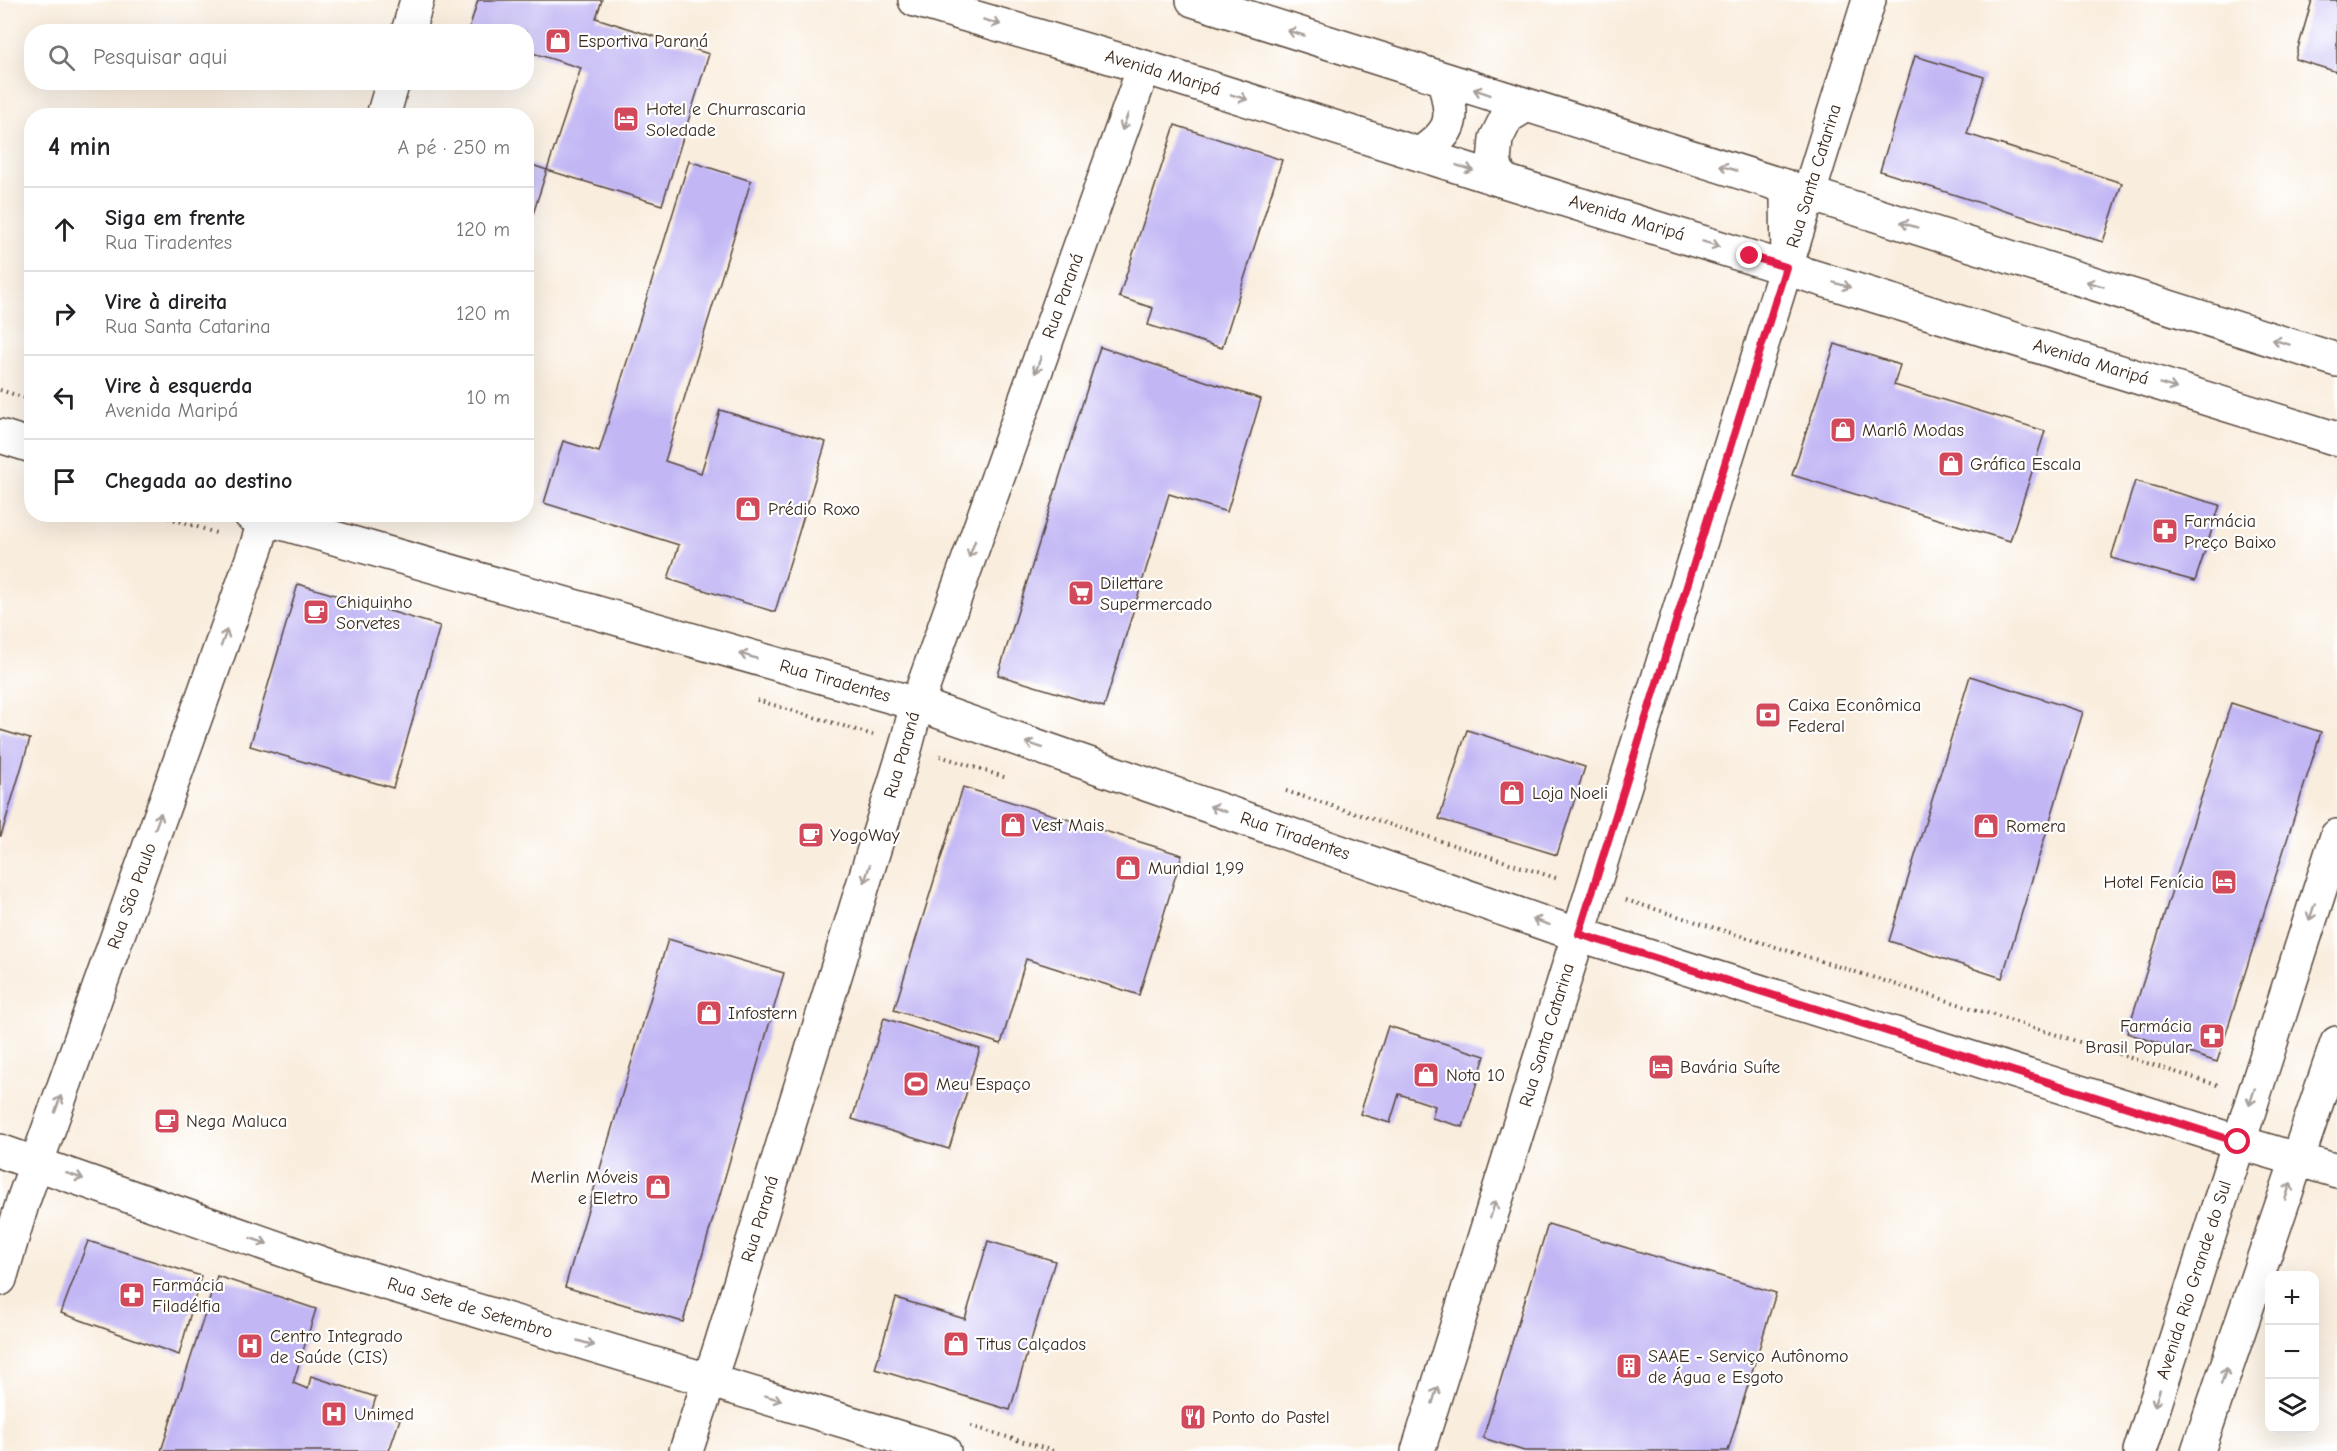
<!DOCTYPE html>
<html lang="pt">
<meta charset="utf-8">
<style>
:root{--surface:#fff;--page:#f6f6f6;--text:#202124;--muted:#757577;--line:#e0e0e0}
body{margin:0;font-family:"Comic Neue",sans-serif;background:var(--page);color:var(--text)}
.controls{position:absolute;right:18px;bottom:18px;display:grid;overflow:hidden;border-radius:12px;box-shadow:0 6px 24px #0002}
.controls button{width:54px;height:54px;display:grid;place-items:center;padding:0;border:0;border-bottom:2px solid var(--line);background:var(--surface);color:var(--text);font:30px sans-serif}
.stop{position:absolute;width:18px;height:18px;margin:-14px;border:4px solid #e11d48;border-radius:50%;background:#fff}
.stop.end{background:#e11d48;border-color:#fff;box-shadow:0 2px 6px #0008}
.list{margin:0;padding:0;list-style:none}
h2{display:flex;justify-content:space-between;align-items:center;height:78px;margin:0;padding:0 24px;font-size:26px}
h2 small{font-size:20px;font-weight:400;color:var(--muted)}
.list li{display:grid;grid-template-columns:39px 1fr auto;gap:18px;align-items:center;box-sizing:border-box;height:84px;padding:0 24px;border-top:2px solid var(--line)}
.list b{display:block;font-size:22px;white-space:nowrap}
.list p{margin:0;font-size:20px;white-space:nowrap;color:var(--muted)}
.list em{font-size:20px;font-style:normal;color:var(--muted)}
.icon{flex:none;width:33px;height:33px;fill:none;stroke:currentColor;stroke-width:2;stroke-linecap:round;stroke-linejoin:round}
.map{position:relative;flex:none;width:2337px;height:1451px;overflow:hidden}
.search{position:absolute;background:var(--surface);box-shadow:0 6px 24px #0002;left:24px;top:24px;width:510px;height:66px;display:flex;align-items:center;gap:15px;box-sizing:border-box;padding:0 21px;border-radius:24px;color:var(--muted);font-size:22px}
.panel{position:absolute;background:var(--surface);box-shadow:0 6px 24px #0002;left:24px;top:108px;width:510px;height:414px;border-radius:24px}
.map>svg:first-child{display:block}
.building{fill:#c2b7f4}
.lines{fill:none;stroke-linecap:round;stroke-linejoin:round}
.minor-casing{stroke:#58473b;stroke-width:36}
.secondary-casing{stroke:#58473b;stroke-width:36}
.primary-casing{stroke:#58473b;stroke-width:36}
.path{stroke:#58473b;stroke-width:4;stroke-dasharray:1.5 4.5;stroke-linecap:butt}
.minor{stroke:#fff;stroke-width:33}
.secondary{stroke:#fff;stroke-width:33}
.primary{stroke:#fff;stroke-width:33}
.oneway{stroke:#a79f9a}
.route{stroke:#e11d48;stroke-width:8}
.labels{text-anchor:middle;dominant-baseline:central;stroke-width:4.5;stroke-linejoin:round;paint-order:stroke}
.poi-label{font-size:18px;fill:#3b2a1e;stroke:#fff;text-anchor:start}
.street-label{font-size:18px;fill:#3b2a1e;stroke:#fff}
</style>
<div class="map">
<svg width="2337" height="1451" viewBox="0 0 2337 1451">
<rect width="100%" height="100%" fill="#fff"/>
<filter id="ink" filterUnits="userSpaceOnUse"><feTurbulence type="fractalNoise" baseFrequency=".0167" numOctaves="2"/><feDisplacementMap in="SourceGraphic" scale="12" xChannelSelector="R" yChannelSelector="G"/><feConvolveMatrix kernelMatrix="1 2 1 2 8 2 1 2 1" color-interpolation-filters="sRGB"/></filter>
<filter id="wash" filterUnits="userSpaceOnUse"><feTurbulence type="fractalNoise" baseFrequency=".008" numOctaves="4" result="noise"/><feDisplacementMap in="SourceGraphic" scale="24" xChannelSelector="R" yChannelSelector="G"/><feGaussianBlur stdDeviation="1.35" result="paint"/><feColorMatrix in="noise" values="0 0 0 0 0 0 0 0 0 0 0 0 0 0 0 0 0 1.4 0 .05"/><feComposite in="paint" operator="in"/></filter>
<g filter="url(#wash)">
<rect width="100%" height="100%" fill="#f9eddd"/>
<g id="blocks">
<g class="building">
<path d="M478,0H602L596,18L709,54L662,205L547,170L581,68L526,51V32H468Z"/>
<path d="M2312,0H2337V72L2295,59Z"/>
<path d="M1915,56L1984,77L1967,134L2122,183L2103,242L1880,171Z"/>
<path d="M1175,125L1282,160L1222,348L1148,325L1153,308L1119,297Z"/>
<path d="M689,161L751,181L665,461L701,473L720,410L826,442L775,612L668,579L679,545L544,503L563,441L599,452Z"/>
<path d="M526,163L547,170L527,233H526Z"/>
<path d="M1835,344L1900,365L1894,385L2045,431L2010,541L1792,475Z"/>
<path d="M1100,347L1261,399L1227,512L1169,494L1104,707L998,675Z"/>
<path d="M2135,481L2220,505L2195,581L2111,558Z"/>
<path d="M298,584L440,626L393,788L250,746Z"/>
<path d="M1970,676L2083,712L2002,978L1889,941Z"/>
<path d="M2231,703L2321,732L2217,1062L2127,1033Z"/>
<path d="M0,730L30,739L1,836H0Z"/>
<path d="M1467,730L1585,767L1557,855L1439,819Z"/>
<path d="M963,787L1182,855L1139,995L1026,959L1001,1044L894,1010Z"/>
<path d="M668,939L784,973L683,1322L565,1287Z"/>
<path d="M884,1018L980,1049L949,1149L852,1119Z"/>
<path d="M1388,1026L1485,1056L1463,1127L1432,1118L1435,1106L1399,1094L1390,1123L1360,1114Z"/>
<path d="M1548,1224L1776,1293L1728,1451H1524L1483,1438Z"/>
<path d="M88,1241L201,1276L179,1355L61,1313Z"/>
<path d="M988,1241L1055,1261L1010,1410L875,1369L896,1298L965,1319Z"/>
<path d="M217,1276L316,1309L293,1383L308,1389L311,1376L376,1397L372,1410L400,1419L389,1451H161Z"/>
</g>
</g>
</g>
<g filter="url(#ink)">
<use href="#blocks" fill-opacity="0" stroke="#58473b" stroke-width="1.5"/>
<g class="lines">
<g class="minor-casing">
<g id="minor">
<path d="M408,32L417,0"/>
<path d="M383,116L393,82"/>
<path d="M0,436L32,446"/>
<path d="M250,514L917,704L1549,925L2238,1142L2337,1171"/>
<path d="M0,1151L329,1266L944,1451"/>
<path d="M0,1279L23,1201L257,545L266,514"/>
<path d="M686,1451L720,1348L906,746L917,704L1144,67"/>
<path d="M1418,1451L1869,0"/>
</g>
</g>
<g class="secondary-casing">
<g id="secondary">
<path d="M915,0L1144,67L1501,180L2337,439"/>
<path d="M1193,0L2337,360"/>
<path d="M1421,153C1455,130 1454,118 1444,80"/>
<path d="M1501,180L1494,162L1496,139L1507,117L1525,106"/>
<path d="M1784,186L1787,198L1788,262"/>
</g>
</g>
<g class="primary-casing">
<g id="primary">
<path d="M2140,1451L2337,836"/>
<path d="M2198,1451L2337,1043"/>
</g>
</g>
<g class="path">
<path d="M0,390L32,400"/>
<path d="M157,514L219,534"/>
<path d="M757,700L873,735"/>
<path d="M940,756L1007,778"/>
<path d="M1286,791L1559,879"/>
<path d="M1626,900L2220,1086"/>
<path d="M971,1426L1053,1451"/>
</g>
<use href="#minor" class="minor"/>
<use href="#secondary" class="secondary"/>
<use href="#primary" class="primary"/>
</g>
<defs><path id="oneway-shaft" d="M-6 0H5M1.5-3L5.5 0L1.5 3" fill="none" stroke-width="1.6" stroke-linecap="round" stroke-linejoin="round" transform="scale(1.5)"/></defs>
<g class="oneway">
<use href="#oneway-shaft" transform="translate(992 22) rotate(16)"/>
<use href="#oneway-shaft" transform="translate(1296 33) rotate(-163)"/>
<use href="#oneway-shaft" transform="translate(1482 92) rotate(-162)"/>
<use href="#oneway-shaft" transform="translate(1239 97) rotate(17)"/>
<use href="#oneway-shaft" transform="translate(1125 122) rotate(110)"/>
<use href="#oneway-shaft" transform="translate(1465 168) rotate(19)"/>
<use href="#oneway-shaft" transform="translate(1728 168) rotate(-163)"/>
<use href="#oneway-shaft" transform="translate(1909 225) rotate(-163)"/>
<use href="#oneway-shaft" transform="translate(1711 244) rotate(17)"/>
<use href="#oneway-shaft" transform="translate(2095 284) rotate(-163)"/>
<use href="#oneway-shaft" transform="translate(1842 285) rotate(17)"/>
<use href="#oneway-shaft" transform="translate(2281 342) rotate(-163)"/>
<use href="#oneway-shaft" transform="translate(1038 365) rotate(110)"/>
<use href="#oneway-shaft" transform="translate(2168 386) rotate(17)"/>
<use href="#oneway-shaft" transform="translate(972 549) rotate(110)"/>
<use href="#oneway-shaft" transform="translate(224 638) rotate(-70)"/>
<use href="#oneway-shaft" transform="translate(748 656) rotate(-164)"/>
<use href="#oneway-shaft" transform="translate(1034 745) rotate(-161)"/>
<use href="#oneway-shaft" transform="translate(1218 809) rotate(-161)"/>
<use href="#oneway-shaft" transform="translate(158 821) rotate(-70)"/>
<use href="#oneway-shaft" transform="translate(867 874) rotate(107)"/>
<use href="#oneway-shaft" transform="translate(2312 912) rotate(108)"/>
<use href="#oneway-shaft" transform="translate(1541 922) rotate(-161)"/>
<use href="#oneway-shaft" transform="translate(2252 1097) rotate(108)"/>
<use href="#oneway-shaft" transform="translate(58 1104) rotate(-70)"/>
<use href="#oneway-shaft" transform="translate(75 1176) rotate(19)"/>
<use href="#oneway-shaft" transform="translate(2288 1191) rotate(-71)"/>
<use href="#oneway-shaft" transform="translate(1493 1209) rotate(-73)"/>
<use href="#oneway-shaft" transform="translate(259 1241) rotate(19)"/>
<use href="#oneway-shaft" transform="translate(586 1343) rotate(16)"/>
<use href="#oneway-shaft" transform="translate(2224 1376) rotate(-71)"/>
<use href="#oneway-shaft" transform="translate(1435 1395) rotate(-73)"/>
<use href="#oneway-shaft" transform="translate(773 1398) rotate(17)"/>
<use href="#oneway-shaft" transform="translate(2157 1398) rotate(108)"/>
</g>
</g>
<g class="lines" filter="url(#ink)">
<path class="route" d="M1750,256L1786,267L1579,934L2238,1142"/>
</g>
<defs>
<g id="shop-square" transform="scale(1.35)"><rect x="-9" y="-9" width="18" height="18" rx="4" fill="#d1495b" stroke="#fff"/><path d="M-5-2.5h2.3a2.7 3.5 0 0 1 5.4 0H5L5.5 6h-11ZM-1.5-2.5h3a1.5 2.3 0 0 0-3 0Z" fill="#fff"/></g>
<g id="hotel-square" transform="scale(1.35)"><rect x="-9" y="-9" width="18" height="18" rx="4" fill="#d1495b" stroke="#fff"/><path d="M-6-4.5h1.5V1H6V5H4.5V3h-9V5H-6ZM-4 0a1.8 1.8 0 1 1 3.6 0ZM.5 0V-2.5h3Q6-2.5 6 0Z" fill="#fff"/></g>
<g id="pharmacy-square" transform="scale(1.35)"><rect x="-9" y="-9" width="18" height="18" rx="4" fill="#d1495b" stroke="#fff"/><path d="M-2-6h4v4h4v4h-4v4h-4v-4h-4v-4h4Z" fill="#fff"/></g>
<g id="supermarket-square" transform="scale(1.35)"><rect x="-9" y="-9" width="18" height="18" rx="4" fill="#d1495b" stroke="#fff"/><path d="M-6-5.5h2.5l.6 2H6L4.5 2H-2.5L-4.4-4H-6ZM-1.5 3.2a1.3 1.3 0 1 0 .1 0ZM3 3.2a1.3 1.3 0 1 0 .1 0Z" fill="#fff"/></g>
<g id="cafe-square" transform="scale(1.35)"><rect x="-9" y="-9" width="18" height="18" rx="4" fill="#d1495b" stroke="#fff"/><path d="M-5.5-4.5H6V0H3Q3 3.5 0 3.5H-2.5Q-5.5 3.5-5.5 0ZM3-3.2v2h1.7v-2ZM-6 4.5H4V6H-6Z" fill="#fff"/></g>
<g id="bank-square" transform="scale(1.35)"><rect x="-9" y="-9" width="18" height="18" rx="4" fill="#d1495b" stroke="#fff"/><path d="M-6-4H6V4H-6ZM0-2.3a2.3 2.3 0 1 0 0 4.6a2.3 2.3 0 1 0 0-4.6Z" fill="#fff"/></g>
<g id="stadium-square" transform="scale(1.35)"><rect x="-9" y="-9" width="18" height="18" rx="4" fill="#d1495b" stroke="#fff"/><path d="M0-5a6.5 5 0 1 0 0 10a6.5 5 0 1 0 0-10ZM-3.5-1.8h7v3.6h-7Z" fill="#fff"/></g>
<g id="hospital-square" transform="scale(1.35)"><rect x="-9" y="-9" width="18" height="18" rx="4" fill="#d1495b" stroke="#fff"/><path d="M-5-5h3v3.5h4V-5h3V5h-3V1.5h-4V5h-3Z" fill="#fff"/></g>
<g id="building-square" transform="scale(1.35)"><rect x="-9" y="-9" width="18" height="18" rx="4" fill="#d1495b" stroke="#fff"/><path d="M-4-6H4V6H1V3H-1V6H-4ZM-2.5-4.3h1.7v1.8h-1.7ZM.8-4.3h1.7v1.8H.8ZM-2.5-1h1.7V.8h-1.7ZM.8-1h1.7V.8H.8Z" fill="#fff"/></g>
<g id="restaurant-square" transform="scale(1.35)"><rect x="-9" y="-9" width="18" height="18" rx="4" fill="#d1495b" stroke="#fff"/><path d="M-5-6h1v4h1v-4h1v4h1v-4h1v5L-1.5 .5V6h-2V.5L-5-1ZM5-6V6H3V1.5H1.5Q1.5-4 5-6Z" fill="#fff"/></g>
</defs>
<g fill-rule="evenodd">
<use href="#shop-square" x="558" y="41"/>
<use href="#hotel-square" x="626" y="119"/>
<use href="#shop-square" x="1843" y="430"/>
<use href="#shop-square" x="1951" y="464"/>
<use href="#shop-square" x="748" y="509"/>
<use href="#pharmacy-square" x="2165" y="531"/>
<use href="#supermarket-square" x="1081" y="593"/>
<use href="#cafe-square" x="316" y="612"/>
<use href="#bank-square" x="1768" y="715"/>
<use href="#shop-square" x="1512" y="793"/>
<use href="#shop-square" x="1013" y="825"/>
<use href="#shop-square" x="1986" y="826"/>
<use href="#cafe-square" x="811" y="835"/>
<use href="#shop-square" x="1128" y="868"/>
<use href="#hotel-square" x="2224" y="882"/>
<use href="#shop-square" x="709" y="1013"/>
<use href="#pharmacy-square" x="2212" y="1036"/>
<use href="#hotel-square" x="1661" y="1067"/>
<use href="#shop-square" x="1426" y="1075"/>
<use href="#stadium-square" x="916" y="1084"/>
<use href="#cafe-square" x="167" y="1121"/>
<use href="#shop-square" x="658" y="1187"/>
<use href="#pharmacy-square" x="132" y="1295"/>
<use href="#shop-square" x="956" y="1344"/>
<use href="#hospital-square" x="250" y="1346"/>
<use href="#building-square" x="1629" y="1366"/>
<use href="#hospital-square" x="334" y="1414"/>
<use href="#restaurant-square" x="1193" y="1417"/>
</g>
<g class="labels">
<g class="poi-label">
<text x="578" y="41">Esportiva Paraná</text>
<text x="646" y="109">Hotel e Churrascaria<tspan x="646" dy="21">Soledade</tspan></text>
<text x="1862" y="430">Marlô Modas</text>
<text x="1970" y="464">Gráfica Escala</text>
<text x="768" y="509">Prédio Roxo</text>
<text x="2184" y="521">Farmácia<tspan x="2184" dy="21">Preço Baixo</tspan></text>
<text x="1100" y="583">Dilettare<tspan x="1100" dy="21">Supermercado</tspan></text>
<text x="336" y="602">Chiquinho<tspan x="336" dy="21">Sorvetes</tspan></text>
<text x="1788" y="705">Caixa Econômica<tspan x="1788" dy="21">Federal</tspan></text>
<text x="1532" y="793">Loja Noeli</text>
<text x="1032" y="825">Vest Mais</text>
<text x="2006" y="826">Romera</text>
<text x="830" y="835">YogoWay</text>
<text x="1148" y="868">Mundial 1,99</text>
<text x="2204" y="882" text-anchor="end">Hotel Fenícia</text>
<text x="728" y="1013">Infostern</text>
<text x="2192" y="1026" text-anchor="end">Farmácia<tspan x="2192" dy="21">Brasil Popular</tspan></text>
<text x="1680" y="1067">Bavária Suíte</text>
<text x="1446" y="1075">Nota 10</text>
<text x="936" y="1084">Meu Espaço</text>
<text x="186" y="1121">Nega Maluca</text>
<text x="638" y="1177" text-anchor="end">Merlin Móveis<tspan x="638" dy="21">e Eletro</tspan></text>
<text x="152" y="1285">Farmácia<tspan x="152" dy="21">Filadélfia</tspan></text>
<text x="270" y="1336">Centro Integrado<tspan x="270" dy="21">de Saúde (CIS)</tspan></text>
<text x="976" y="1344">Titus Calçados</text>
<text x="1648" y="1356">SAAE - Serviço Autônomo<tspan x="1648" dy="21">de Água e Esgoto</tspan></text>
<text x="354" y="1414">Unimed</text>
<text x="1212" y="1417">Ponto do Pastel</text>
</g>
<g class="street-label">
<text transform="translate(1163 73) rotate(17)">Avenida Maripá</text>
<text transform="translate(1814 176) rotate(-73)">Rua Santa Catarina</text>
<text transform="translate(1627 218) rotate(17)">Avenida Maripá</text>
<text transform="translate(1063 296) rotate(-70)">Rua Paraná</text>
<text transform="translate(2091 362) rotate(17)">Avenida Maripá</text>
<text transform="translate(835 681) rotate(16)">Rua Tiradentes</text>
<text transform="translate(902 755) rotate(-74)">Rua Paraná</text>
<text transform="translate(1295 836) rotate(19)">Rua Tiradentes</text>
<text transform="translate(132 896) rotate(-70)">Rua São Paulo</text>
<text transform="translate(1547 1035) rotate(-73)">Rua Santa Catarina</text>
<text transform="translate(760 1219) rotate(-73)">Rua Paraná</text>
<text transform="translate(2194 1280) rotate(-72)">Avenida Rio Grande do Sul</text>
<text transform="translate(470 1308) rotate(17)">Rua Sete de Setembro</text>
</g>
</g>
</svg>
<div class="controls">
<button>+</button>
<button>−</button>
<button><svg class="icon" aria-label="layers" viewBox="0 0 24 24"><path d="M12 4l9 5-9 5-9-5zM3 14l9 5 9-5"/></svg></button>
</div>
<div class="stop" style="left:2238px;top:1142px"></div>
<div class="stop end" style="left:1750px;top:256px"></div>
<div class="search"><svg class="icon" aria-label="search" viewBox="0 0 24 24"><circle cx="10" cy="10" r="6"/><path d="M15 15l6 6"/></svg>Pesquisar aqui</div>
<section class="panel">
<h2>4 min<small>A pé · 250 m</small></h2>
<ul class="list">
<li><svg class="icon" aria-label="ahead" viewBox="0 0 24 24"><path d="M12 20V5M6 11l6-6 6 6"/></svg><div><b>Siga em frente</b><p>Rua Tiradentes</p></div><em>120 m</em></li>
<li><svg class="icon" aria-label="right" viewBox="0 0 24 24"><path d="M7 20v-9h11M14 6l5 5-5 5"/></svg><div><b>Vire à direita</b><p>Rua Santa Catarina</p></div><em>120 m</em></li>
<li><svg class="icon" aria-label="left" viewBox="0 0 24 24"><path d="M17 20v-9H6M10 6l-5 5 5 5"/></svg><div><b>Vire à esquerda</b><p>Avenida Maripá</p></div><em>10 m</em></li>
<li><svg class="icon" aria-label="arrive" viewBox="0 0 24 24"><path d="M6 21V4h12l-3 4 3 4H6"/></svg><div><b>Chegada ao destino</b></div></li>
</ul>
</section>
</div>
